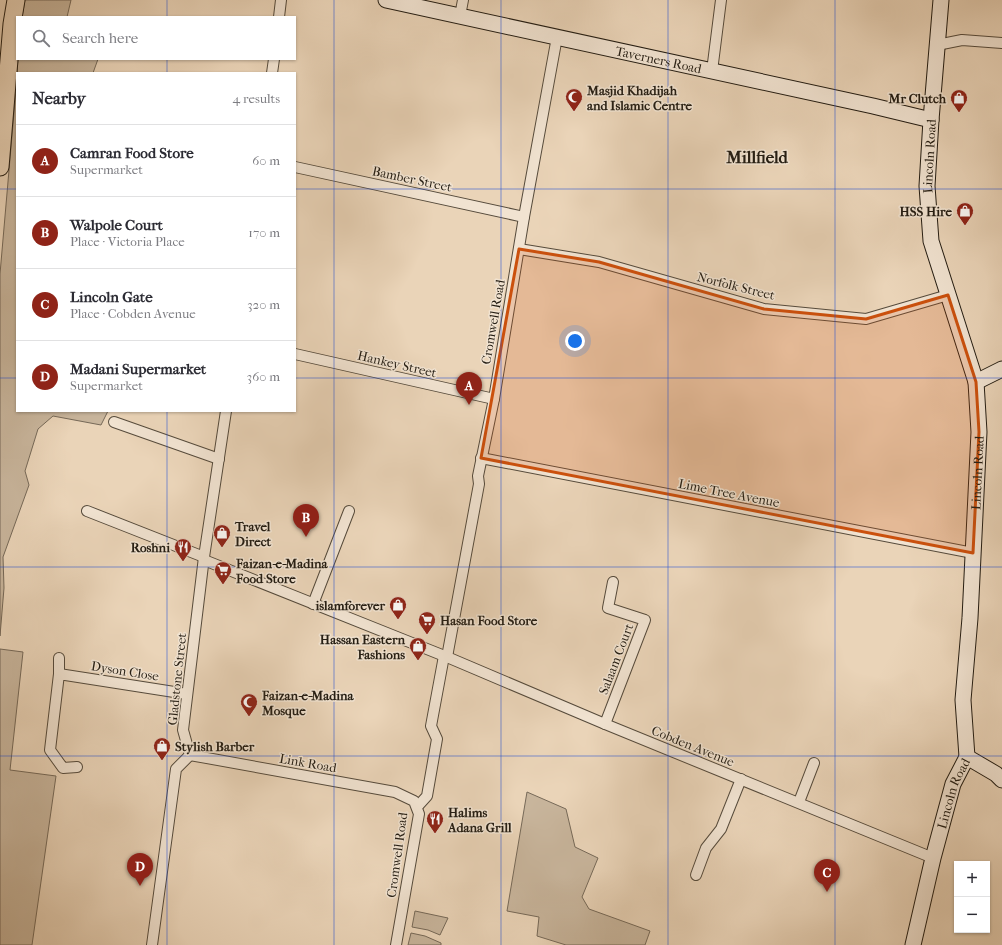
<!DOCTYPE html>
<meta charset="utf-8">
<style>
:root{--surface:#fff;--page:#f7f7f7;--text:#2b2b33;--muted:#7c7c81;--line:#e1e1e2;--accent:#8f2418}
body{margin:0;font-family:"IM FELL French Canon",serif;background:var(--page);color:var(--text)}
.controls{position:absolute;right:12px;bottom:12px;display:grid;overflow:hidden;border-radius:0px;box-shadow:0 1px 3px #0004}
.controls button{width:36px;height:36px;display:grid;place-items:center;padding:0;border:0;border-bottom:1px solid var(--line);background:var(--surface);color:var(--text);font:20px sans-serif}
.you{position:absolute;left:575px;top:341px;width:14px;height:14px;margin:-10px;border:3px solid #fff;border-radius:50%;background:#1a73e8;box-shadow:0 0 0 6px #1a73e833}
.badge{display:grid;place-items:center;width:26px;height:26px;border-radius:50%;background:var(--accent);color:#fff;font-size:13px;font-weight:700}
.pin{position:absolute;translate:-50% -33px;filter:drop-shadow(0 1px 2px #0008)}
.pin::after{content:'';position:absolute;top:21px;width:14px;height:12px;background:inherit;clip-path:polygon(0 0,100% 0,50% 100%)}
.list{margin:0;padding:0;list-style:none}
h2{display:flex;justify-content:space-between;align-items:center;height:52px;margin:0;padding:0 16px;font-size:17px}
h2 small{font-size:13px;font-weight:400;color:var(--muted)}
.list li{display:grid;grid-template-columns:26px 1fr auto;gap:12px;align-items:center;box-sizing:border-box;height:72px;padding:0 16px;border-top:1px solid var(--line)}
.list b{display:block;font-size:15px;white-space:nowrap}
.list p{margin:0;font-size:13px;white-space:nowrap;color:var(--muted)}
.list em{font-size:13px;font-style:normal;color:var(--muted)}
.icon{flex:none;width:22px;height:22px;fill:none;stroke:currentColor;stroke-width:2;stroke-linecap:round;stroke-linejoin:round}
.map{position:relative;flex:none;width:1002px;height:945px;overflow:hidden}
.search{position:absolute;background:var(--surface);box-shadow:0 1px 3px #0004;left:16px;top:16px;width:280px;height:44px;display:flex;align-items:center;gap:10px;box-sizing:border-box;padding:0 14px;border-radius:0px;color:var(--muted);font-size:15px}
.panel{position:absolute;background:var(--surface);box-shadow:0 1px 3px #0004;left:16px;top:72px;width:280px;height:340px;border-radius:0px}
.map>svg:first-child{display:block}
.green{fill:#c8b59c;stroke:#766958}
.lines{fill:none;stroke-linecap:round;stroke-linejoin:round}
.street-casing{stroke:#564b3c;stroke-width:12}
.secondary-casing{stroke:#241d13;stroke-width:17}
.primary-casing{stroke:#241d13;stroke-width:19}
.street{stroke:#f1e3d1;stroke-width:10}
.secondary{stroke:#f1e3d1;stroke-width:15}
.primary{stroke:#ead4b8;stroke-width:17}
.marked{fill:#cb500d;fill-opacity:0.2;stroke:#cb500d;stroke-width:3;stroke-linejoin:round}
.grid{fill:none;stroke:#1d4ed8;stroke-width:1;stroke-opacity:0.55}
.labels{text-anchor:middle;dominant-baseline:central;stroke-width:3;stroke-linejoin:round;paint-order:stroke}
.street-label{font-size:13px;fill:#241d13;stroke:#f1e3d1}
.poi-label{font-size:13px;font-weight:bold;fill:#241d13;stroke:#f1e3d1;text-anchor:start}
.district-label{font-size:17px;font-weight:bold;fill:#241d13;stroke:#f1e3d1}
</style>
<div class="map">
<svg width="1002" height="945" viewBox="0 0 1002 945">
<rect width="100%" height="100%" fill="#ead4b8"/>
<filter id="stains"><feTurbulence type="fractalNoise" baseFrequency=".005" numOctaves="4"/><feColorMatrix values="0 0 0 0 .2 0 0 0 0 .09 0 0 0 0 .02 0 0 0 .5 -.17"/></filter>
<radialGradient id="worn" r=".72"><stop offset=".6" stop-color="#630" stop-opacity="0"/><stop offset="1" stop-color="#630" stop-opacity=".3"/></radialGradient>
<g class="green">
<path d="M25,0H71L67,17H22Z"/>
<path d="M18,59H98L93,73H17Z"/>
<path d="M17,78V411H108L101,425L53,416L38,429L25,471L29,485L3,557L4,588L0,636V274Z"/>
<path d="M0,649L23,652L10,770L56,776L32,945H0Z"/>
<path d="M527,792L566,809L575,847L598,858L582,897L589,909L650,931L645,945H566L537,936L539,917L507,911Z"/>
<path d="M415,911L448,918L440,935L428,930L412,927Z"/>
<path d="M411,933L425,936L441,943V945H408Z"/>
</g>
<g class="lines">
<g class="street-casing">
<g id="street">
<path d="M460,16L463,0"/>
<path d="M279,17L281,0"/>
<path d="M937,45L962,40L1002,43"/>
<path d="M712,71L721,0"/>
<path d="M272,73L274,59"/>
<path d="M295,167L524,217"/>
<path d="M519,249L599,262L764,309L866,319L948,295"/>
<path d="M295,354L494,399"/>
<path d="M114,422L219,459"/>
<path d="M481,458L973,553"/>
<path d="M87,511L204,557"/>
<path d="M204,560L447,657L605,724L933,858"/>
<path d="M313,604L349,511"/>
<path d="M447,657L479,484L478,476L494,399L524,217L557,37"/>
<path d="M59,658V674"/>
<path d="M605,724L645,620L608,608L613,582"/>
<path d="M190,755L395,792L414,801L419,814L396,945"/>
<path d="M190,755L183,730L204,557L226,411"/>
<path d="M77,767L63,768L50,750L59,674L187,694"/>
<path d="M799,802L814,763"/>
<path d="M417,807L427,796L437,739L431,726L444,656"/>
<path d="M696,875L706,848L721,829L741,779"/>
<path d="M152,945L176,769L190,755"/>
</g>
</g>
<g class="secondary-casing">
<g id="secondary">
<path id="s1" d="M386,0L873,106L931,120"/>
<path d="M976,382L1002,369"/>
<path d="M967,757L996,774L1002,780"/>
<path id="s2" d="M913,945L933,858L953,784L967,757L963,700L970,618L979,432L976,382L931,241L927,186L931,120L941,0"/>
</g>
</g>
<g class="primary-casing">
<path id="primary" d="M0,167L12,24L16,0"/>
</g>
<use href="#street" class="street"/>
<use href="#secondary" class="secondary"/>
<use href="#primary" class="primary"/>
</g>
<path class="marked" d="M519,249L599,262L764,309L866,319L948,295L976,382L979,432L973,553L481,458Z"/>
<path class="grid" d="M167,0V17M334,0V945M501,0V945M668,0V945M835,0V945M167,59V73M0,189H17M295,189H1002M0,378H17M295,378H1002M167,411V945M0,567H1002M0,756H1002"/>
<defs>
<g id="mosque-pin" transform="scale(0.9)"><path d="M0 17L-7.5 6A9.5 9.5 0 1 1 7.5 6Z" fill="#8f2418" stroke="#f1e3d1"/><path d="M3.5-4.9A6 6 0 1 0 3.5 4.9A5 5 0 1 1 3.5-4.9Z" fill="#fff"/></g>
<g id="shop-pin" transform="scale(0.9)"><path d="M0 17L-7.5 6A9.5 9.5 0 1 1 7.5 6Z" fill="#8f2418" stroke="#f1e3d1"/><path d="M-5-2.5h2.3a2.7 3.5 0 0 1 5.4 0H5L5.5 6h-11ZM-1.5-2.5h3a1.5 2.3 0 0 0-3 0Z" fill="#fff"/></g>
<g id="restaurant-pin" transform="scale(0.9)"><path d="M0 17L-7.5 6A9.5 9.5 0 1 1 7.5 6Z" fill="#8f2418" stroke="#f1e3d1"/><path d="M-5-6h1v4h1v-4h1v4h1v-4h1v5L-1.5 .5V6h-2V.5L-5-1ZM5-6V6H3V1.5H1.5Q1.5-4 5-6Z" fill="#fff"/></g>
<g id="supermarket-pin" transform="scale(0.9)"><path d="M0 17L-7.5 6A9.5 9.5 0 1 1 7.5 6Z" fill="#8f2418" stroke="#f1e3d1"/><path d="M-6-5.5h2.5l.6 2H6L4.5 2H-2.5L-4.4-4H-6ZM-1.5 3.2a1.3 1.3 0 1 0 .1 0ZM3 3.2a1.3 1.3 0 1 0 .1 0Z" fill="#fff"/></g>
</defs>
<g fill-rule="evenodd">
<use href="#mosque-pin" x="574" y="97"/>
<use href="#shop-pin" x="959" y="98"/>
<use href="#shop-pin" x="965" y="211"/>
<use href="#shop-pin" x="222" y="533"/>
<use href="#restaurant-pin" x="183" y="547"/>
<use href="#supermarket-pin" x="223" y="570"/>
<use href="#shop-pin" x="398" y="605"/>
<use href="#supermarket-pin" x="427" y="620"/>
<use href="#shop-pin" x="418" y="646"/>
<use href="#mosque-pin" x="249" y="702"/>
<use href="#shop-pin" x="162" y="746"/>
<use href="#restaurant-pin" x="435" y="819"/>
</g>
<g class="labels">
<g class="street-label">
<text stroke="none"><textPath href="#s1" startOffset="279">Taverners Road</textPath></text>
<text stroke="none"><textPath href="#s2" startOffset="805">Lincoln Road</textPath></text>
<text transform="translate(412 179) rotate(12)">Bamber Street</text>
<text transform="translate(736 286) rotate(14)">Norfolk Street</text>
<text transform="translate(493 322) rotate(-80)">Cromwell Road</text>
<text transform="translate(397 364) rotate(13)">Hankey Street</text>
<text stroke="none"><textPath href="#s2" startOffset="481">Lincoln Road</textPath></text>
<text transform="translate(729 493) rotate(11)">Lime Tree Avenue</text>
<text transform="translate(616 659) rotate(-69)">Salaam Court</text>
<text transform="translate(125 671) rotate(9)">Dyson Close</text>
<text transform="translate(177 679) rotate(-84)">Gladstone Street</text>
<text transform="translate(693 746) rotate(22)">Cobden Avenue</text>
<text transform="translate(308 763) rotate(10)">Link Road</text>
<text stroke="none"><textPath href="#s2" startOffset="157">Lincoln Road</textPath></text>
<text transform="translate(397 855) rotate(-82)">Cromwell Road</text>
</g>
<g class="poi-label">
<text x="587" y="90">Masjid Khadijah<tspan x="587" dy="15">and Islamic Centre</tspan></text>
<text x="946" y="98" text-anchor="end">Mr Clutch</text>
<text x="952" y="211" text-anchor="end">HSS Hire</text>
<text x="235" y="526">Travel<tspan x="235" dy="15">Direct</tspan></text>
<text x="170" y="547" text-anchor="end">Roshni</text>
<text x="236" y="563">Faizan-e-Madina<tspan x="236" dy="15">Food Store</tspan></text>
<text x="385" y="605" text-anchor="end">islamforever</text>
<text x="440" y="620">Hasan Food Store</text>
<text x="405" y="639" text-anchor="end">Hassan Eastern<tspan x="405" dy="15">Fashions</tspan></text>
<text x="262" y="695">Faizan-e-Madina<tspan x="262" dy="15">Mosque</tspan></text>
<text x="175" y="746">Stylish Barber</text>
<text x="448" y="812">Halims<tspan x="448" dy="15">Adana Grill</tspan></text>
</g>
<g class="district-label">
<text x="757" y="157">Millfield</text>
</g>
</g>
<rect width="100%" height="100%" filter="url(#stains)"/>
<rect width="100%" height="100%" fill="url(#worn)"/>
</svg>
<div class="controls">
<button>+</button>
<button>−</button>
</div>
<div class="you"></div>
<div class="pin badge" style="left:469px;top:405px">A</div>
<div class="pin badge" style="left:306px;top:537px">B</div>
<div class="pin badge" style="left:827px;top:892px">C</div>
<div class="pin badge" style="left:140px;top:886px">D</div>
<div class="search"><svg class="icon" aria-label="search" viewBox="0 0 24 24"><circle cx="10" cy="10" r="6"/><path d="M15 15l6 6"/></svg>Search here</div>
<section class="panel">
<h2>Nearby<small>4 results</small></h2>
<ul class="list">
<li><span class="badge">A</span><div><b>Camran Food Store</b><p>Supermarket</p></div><em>60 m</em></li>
<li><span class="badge">B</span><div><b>Walpole Court</b><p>Place · Victoria Place</p></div><em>170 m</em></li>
<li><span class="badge">C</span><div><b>Lincoln Gate</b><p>Place · Cobden Avenue</p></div><em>320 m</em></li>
<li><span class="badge">D</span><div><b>Madani Supermarket</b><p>Supermarket</p></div><em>360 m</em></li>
</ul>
</section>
</div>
